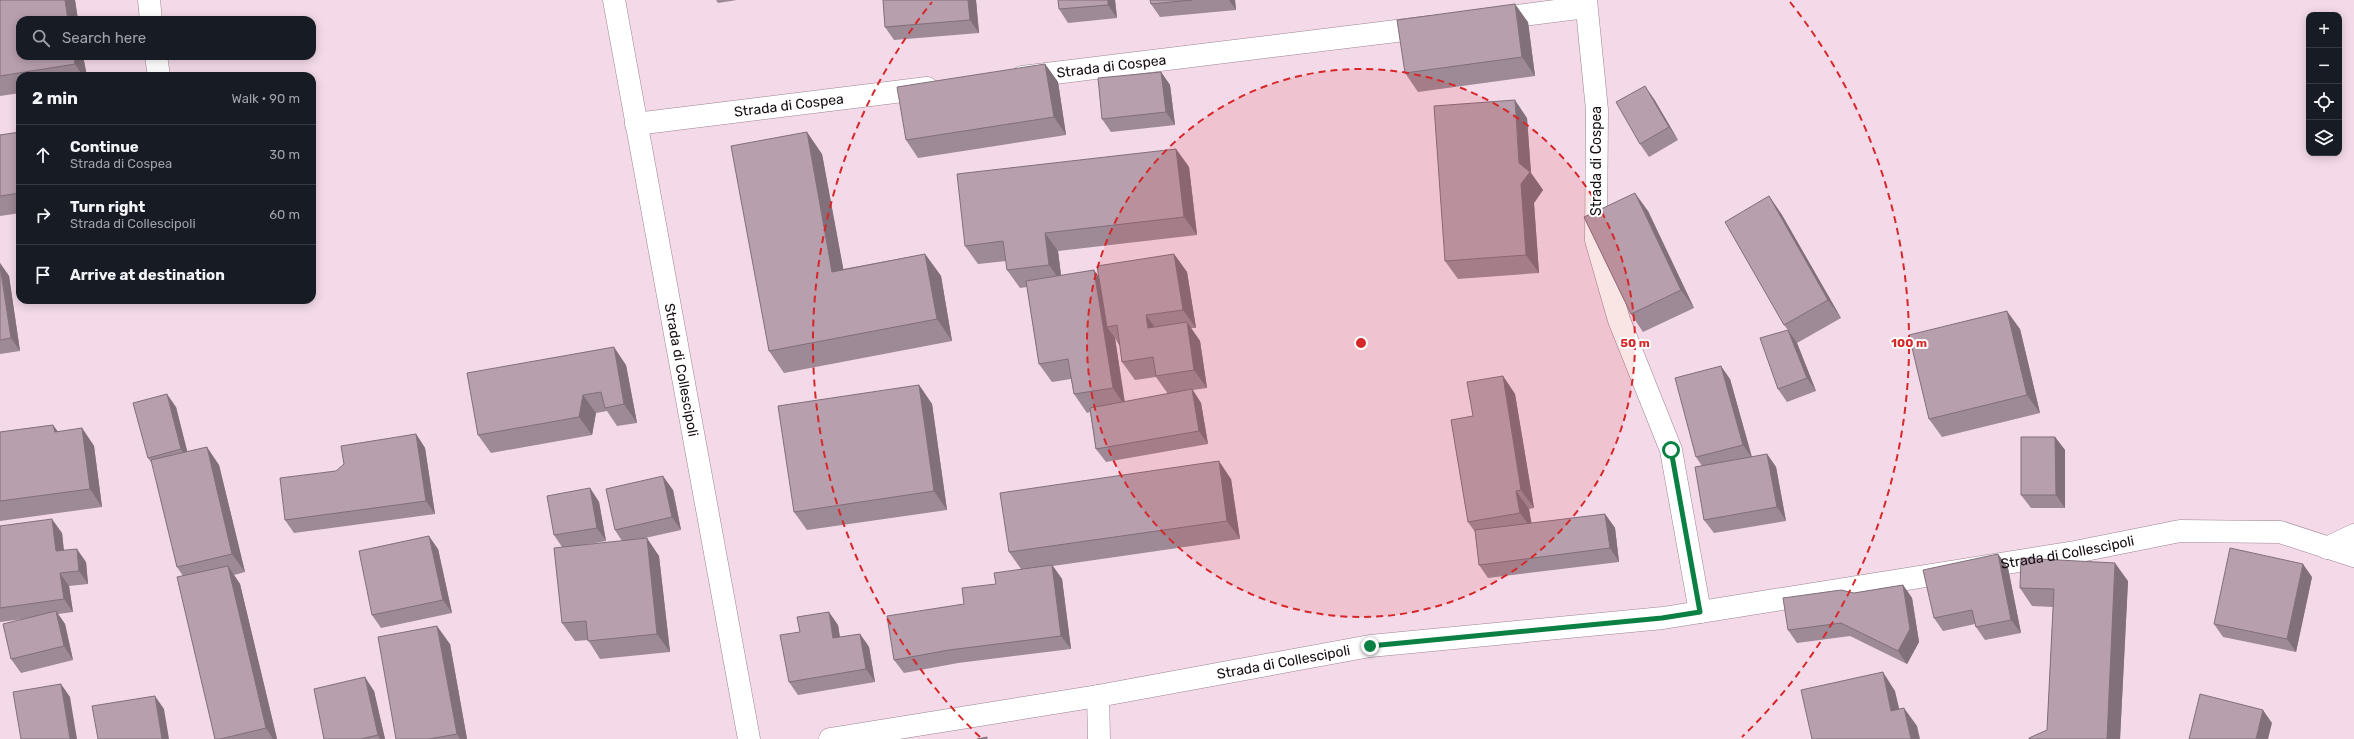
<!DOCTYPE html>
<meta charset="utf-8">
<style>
:root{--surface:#171b24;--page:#242831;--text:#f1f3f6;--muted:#9ea1a6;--line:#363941}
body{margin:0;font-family:Rubik,sans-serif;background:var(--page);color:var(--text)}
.controls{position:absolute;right:12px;top:12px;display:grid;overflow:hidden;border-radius:8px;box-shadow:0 2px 10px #0003}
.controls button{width:36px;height:36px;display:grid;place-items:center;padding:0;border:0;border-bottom:1px solid var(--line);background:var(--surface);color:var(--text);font:20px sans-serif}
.stop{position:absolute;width:12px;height:12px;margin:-9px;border:3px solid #0b8043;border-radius:50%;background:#fff}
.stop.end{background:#0b8043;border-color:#fff;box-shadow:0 1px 4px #0008}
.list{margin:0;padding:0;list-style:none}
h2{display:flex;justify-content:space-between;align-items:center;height:52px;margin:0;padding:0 16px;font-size:17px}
h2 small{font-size:13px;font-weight:400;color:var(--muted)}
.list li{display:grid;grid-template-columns:26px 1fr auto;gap:12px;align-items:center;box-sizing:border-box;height:60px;padding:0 16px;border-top:1px solid var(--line)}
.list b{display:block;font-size:15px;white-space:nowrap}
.list p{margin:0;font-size:13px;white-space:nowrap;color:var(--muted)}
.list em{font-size:13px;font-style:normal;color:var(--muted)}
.icon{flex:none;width:22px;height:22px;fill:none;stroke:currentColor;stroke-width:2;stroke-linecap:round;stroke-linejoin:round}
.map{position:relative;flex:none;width:2354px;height:739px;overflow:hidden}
.search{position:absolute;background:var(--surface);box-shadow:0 2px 10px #0003;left:16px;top:16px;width:300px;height:44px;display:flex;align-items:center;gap:10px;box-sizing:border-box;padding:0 14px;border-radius:12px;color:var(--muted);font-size:15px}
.panel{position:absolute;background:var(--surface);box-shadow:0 2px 10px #0003;left:16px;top:72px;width:300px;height:232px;border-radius:12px}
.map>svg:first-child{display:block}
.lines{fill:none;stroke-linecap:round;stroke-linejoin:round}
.street-casing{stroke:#9c8492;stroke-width:23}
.secondary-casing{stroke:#9c8492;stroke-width:23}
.street{stroke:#fff;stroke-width:22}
.secondary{stroke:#fff;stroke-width:22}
.wall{fill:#9e8996;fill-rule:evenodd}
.shaded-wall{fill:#816f7a}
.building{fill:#b89fae;stroke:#816f7a}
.route{stroke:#0b8043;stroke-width:5}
.ring{fill:none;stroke:#d62828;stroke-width:2;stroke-dasharray:7 5}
.labels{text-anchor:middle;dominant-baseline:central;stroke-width:4;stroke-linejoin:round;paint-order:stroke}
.street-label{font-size:14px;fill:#160d13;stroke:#fff}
.centre{fill:#d62828;stroke:#fff;stroke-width:2}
.ring-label{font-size:12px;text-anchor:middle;font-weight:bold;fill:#d62828;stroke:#fff;stroke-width:4;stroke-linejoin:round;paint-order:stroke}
</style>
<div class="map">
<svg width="2354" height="739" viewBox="0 0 2354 739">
<rect width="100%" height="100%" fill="#f4d9e9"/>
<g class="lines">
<g class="street-casing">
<g id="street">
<path d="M149,0L151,20"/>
<path id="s1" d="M614,0L749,739"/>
<path d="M1586,0L1597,110L1596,240L1619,320L1671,450L1700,612"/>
<path d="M1493,19L1586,7"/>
<path d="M156,56L159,76"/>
<path id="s2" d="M1022,77L1429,27"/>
<path id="s3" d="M636,124L927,88"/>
<path d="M2327,548L2354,535"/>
<path d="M1098,696L1099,739"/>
</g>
</g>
<g class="secondary-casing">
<g id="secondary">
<path id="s4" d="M830,739L1098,696L1370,646L1663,618L2075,552L2180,531L2280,532L2354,556"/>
</g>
</g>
<use href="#street" class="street"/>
<use href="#secondary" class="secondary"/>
</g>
<g class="wall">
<path d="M0,0H75L78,20H20V56H83L87,76H20V93L0,96Z"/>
<path d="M716,0H737L718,3Z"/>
<path d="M883,0H976L979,33L894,40L885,27Z"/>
<path d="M1115,0L1117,18L1068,23L1059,9Z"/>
<path d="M1150,0H1235L1236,10L1160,17L1151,4Z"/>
<path d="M1528,22L1535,76L1418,92L1405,73Z"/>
<path d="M1045,64L1058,82L1066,135L918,158L906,140Z"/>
<path d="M1161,72L1170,85L1175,125L1111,132L1102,119Z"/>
<path d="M1654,99L1678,140L1649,157L1640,144Z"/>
<path d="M1527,118L1531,173L1543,190L1534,203L1539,273L1458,279L1445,261Z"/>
<path d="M20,132V213L0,216V135Z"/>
<path d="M1176,149L1189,167L1197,235L1058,251L1061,276L1094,270L1099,278L1174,254L1187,272L1196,328H1191L1200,341L1207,388L1193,390L1201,403L1208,444L1106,462L1096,449L1090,412L1087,413L1074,394L1071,379L1052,382L1039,364L1027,287L1020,288L1007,270L1006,261L978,264L965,246ZM1115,338L1119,345H1120L1122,362L1135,380L1156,377L1168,394L1125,402Z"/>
<path d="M822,154L843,269L925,254L941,276L952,341L784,373L769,351Z"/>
<path d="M1769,196L1782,215L1841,318L1797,343L1816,391L1787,402L1778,389L1788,330L1784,325Z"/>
<path d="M1648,211L1694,308L1643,332L1631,314Z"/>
<path d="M0,263L9,276L20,351L0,354Z"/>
<path d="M2020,329L2040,413L1942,437L1929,419Z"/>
<path d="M626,365L637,423L617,426L607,411L596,413L592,435L491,453L478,435Z"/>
<path d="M1503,376L1515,394L1534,508L1529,509L1531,524L1605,514L1615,528L1619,562L1488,578L1479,565L1475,532L1468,522L1473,416Z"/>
<path d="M1730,379L1752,457L1767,454L1776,467L1786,521L1714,533L1704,520L1702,466L1696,457Z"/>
<path d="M919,385L932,404L947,510L807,530L794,512Z"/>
<path d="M176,407L187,452L219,465L245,572L234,575L240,584L277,739H215L183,576L177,567L153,465L148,458Z"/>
<path d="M53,425L58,432L82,428L94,446L102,507L0,521V432Z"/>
<path d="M416,434L425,448L435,514L294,533L285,520L336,471Z"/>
<path d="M2055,437L2065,450V508H2031L2021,495Z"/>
<path d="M1231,479L1240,539L1053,566L1062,579L1071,649L958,663L904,673L894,660L964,604L996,584L1021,569L1009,552Z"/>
<path d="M590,488L599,502L606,541L583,545L622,541L615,530L673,490L681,530L645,538L659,556L670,652L600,659L588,640L575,641L562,623V547L554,535Z"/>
<path d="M0,526L62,533L64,550L86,562L88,584L69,586L73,612L58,614L65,624L73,660L21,673L11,659L23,619L0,622Z"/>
<path d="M438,549L452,613L381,628L372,615Z"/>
<path d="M1998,554L2008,568L2021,633L1985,640L1976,627L1975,624L1943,631L1934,618Z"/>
<path d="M2312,577L2296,652L2223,637L2214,624Z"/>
<path d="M2128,581L2120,739H2029L2047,730L2053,607L2032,606L2020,588Z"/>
<path d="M1903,585L1912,598L1919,642L1907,664L1850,636L1797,643L1788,630L1854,593Z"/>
<path d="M838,625L840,637L860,634L869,647L875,682L798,695L789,682L800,632Z"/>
<path d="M450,644L467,739H396Z"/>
<path d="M374,691L385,739H324Z"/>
</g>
<g class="shaded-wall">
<path d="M65,0H75L78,20H68Z"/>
<path d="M968,0H976L979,33L970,20Z"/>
<path d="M1108,0H1115L1117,18L1108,5Z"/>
<path d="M1229,0H1235L1236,10Z"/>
<path d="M1515,4L1528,22L1535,76L1522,57Z"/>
<path d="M74,56H83L87,76H83L75,64Z"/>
<path d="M1045,64L1058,82L1066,135L1054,117Z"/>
<path d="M1161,72L1170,85L1175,125L1166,112Z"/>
<path d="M1645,86L1654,99L1678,140L1669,127Z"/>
<path d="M1515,100L1527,118L1531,173L1543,190L1534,203L1539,273L1526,255Z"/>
<path d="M807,132L822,154L848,294L832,272Z"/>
<path d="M1176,149L1189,167L1197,235L1184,217Z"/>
<path d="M1635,193L1648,211L1694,308L1681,290Z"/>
<path d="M1769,196L1782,215L1841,318L1828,300Z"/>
<path d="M1045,233L1058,251L1062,283L1049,265Z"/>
<path d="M925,254L941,276L952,341L937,319Z"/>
<path d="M1174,254L1187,272L1196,328L1183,310Z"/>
<path d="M0,263L9,276L20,351L11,338Z"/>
<path d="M1094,270L1107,289V327L1115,338L1125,406L1113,388Z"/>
<path d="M2007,311L2020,329L2040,413L2027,395Z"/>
<path d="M1146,315L1159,333L1148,328Z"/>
<path d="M1187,322L1200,341L1207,388L1194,370Z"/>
<path d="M1788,330L1797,343L1816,391L1807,378Z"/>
<path d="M614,347L626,365L637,423L624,404Z"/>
<path d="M1721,366L1730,379L1752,458L1743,445Z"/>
<path d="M1503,376L1515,394L1534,508L1521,490Z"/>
<path d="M919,385L932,404L947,510L934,491Z"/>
<path d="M1192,389L1201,403L1208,444L1199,431Z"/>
<path d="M167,394L176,407L190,462L181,449Z"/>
<path d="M583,395L596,413L592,435L579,417Z"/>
<path d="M53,425L66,443L55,432Z"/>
<path d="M82,428L94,446L102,507L90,489Z"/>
<path d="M416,434L425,448L435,514L426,501Z"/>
<path d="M2055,437L2065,450V508L2056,495Z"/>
<path d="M207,447L219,465L245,572L232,554Z"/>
<path d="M1767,454L1776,467L1786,521L1777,507Z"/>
<path d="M1219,461L1231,479L1240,539L1227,521Z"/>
<path d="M663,476L673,490L681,530L672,517Z"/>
<path d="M590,488L599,502L606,541L597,528Z"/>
<path d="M1516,491L1529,509L1533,531L1520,513Z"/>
<path d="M1605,514L1615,528L1619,562L1610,548Z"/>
<path d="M52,519L62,533L65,564L56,551Z"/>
<path d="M429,536L438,549L452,613L443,600Z"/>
<path d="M647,538L659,556L670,652L657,634Z"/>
<path d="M77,549L86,562L88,584L79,571Z"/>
<path d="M1998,554L2008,568L2021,633L2011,620Z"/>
<path d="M2115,563L2128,581L2120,739H2107Z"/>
<path d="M2303,564L2312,577L2296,652L2287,639Z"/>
<path d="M1052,565L1062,579L1071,649L1061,636Z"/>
<path d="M228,566L240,584L277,739H273L266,728Z"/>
<path d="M60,573L69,586L73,612L64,599Z"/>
<path d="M1903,585L1912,598L1919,642L1907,664L1898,651Z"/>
<path d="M56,611L65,624L73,660L64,646Z"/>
<path d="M829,612L838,625L842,652L833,638Z"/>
<path d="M437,626L450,644L467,739H460L457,734Z"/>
<path d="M860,634L869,647L875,682L866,669Z"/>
<path d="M1883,672L1895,691L1904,729L1891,711Z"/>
<path d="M365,677L374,691L385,739H380L378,735Z"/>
<path d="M61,684L70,697L77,739H70Z"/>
<path d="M155,696L164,709L169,739H162Z"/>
<path d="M1904,708L1917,726L1920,739H1911Z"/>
<path d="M2263,710L2272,723L2268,739H2256Z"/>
</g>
<g class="building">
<path d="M0,0H65L68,20H20V56H74L75,64L0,76Z"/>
<path d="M883,0H968L970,20L885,27Z"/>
<path d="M1058,0H1108V5L1059,9Z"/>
<path d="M1150,0H1192L1151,4Z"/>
<path d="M1515,4L1522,57L1405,73L1397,20Z"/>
<path d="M1045,64L1054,117L906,140L897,87Z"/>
<path d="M1161,72L1166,112L1102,119L1098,78Z"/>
<path d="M1645,86L1669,127L1640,144L1616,102Z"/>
<path d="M1515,100L1519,163L1530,172L1521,184L1526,255L1445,261L1434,106Z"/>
<path d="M20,132V193L0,196V135Z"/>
<path d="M807,132L832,272L925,254L937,319L769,351L731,146Z"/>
<path d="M1176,149L1184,217L1045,233L1049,265L1007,270L1003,241L965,246L957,174Z"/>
<path d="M1635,193L1681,290L1631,314L1584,217Z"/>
<path d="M1769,196L1828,300L1784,325L1725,222Z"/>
<path d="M1174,254L1183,310L1146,315L1148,328L1187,322L1194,370L1156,376L1153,357L1122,362L1117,325L1107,327L1097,266Z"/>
<path d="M0,266L11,338L0,340Z"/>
<path d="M1094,270L1113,388L1074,394L1068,359L1039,364L1026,281Z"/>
<path d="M2007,311L2027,395L1929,419L1909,335Z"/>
<path d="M1788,330L1807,378L1778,389L1760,338Z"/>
<path d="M614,347L624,404L605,408L601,392L583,395L579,417L478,435L467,373Z"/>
<path d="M1721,366L1743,445L1696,457L1675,378Z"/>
<path d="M1503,376L1521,490L1516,491L1520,513L1468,522L1451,420L1473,416L1467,382Z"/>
<path d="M919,385L934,491L794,512L778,406Z"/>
<path d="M1192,389L1199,431L1096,449L1090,408Z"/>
<path d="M167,394L181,449L148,458L133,403Z"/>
<path d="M53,425L55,432L82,428L90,489L0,501V432Z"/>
<path d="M416,434L426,501L285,520L280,478L336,471L344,464L341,446Z"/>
<path d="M2021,437H2055L2056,495H2021Z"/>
<path d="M207,447L232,554L177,567L151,460Z"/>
<path d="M1767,454L1777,507L1704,520L1695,467Z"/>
<path d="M1219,461L1227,521L1009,552L1000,493Z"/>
<path d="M663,476L672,517L615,530L606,489Z"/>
<path d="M590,488L597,528L554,535L547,496Z"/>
<path d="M1605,514L1610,548L1479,565L1475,530Z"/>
<path d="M52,519L56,551L77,549L79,571L60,573L64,599L0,608V526Z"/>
<path d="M429,536L443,600L372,615L359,551Z"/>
<path d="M647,538L657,634L588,641L586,621L562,623L554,548Z"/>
<path d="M2230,548L2303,564L2287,639L2214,624Z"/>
<path d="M1998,554L2011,620L1976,627L1972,610L1934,618L1923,570Z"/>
<path d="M2021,558L2115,563L2107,739H2029V738L2047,730L2054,589L2020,588Z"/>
<path d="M1052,565L1061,636L949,650L894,660L887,616L964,604L962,588L996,584L994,573Z"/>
<path d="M228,566L266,728L220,739H215L177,577Z"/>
<path d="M1903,585L1910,629L1898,651L1841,623L1788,630L1783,598L1841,590L1854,593Z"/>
<path d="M56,611L64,646L11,659L3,624Z"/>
<path d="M829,612L833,638L860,634L866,669L789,682L780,635L800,632L797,617Z"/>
<path d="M437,626L457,734L429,739H396L378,637Z"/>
<path d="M1883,672L1891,711L1904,708L1911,739H1812L1801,690Z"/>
<path d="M365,677L378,735L361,739H324L314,689Z"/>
<path d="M61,684L70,739H21L13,692Z"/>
<path d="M2200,694L2263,710L2256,739H2189Z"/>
<path d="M155,696L162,739H98L92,706Z"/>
<path d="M987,737V739H977Z"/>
</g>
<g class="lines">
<path class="route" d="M1370,646L1662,618L1700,612L1671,450"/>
</g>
<circle cx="1361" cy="343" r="274" fill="#d62828" fill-opacity=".12"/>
<g class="ring">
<circle cx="1361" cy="343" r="274"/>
<path d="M980 737A548 548 0 0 1 932 2M1790 2A548 548 0 0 1 1742 737"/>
</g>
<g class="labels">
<g class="street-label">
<text stroke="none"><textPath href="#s2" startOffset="90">Strada di Cospea</textPath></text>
<text stroke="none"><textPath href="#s3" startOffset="154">Strada di Cospea</textPath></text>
<text transform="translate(1596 161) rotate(-90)">Strada di Cospea</text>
<text stroke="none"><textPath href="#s1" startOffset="376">Strada di Collescipoli</textPath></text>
<text stroke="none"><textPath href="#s4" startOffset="1252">Strada di Collescipoli</textPath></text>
<text stroke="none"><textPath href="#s4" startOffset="460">Strada di Collescipoli</textPath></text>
</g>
</g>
<circle cx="1361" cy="343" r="6" class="centre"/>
<g class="ring-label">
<text x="1635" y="347">50 m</text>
<text x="1909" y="347">100 m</text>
</g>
</svg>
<div class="controls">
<button>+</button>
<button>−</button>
<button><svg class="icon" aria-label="locate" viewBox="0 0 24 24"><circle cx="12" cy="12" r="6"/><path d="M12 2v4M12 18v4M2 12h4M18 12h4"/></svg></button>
<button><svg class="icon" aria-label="layers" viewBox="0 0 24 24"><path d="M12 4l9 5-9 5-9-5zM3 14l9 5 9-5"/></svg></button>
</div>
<div class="stop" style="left:1671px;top:450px"></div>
<div class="stop end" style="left:1370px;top:646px"></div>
<div class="search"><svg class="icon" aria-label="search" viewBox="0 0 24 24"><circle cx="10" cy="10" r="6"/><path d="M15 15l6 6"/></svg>Search here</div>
<section class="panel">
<h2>2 min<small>Walk · 90 m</small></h2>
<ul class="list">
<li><svg class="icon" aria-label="ahead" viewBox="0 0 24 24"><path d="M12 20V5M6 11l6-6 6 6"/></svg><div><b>Continue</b><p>Strada di Cospea</p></div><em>30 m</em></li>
<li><svg class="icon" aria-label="right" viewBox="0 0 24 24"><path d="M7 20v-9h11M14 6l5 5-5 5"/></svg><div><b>Turn right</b><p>Strada di Collescipoli</p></div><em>60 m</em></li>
<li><svg class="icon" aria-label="arrive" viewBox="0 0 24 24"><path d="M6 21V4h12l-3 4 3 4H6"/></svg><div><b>Arrive at destination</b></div></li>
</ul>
</section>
</div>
